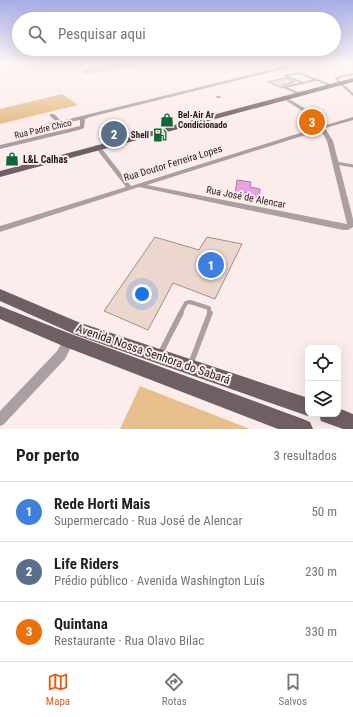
<!DOCTYPE html>
<html lang="pt">
<meta charset="utf-8">
<style>
:root{--surface:#fff;--page:#f2f2f2;--text:#222;--muted:#767676;--line:#e0e0e0;--accent:#ea580c}
body{margin:0;font-family:"Roboto Condensed",sans-serif;background:var(--page);color:var(--text)}
.controls{position:absolute;right:12px;bottom:12px;display:grid;overflow:hidden;border-radius:8px;box-shadow:0 4px 16px #0002}
.controls button{width:36px;height:36px;display:grid;place-items:center;padding:0;border:0;border-bottom:1px solid var(--line);background:var(--surface);color:var(--text);font:20px sans-serif}
.you{position:absolute;left:142px;top:294px;width:14px;height:14px;margin:-10px;border:3px solid #fff;border-radius:50%;background:#1a73e8;box-shadow:0 0 0 6px #1a73e833}
.badge{display:grid;place-items:center;width:26px;height:26px;border-radius:50%;background:var(--accent);color:#fff;font-size:13px;font-weight:700}
.pin{position:absolute;translate:-50% -50%;border:2px solid #fff;box-shadow:0 1px 4px #0006}
.list{margin:0;padding:0;list-style:none}
h2{display:flex;justify-content:space-between;align-items:center;height:52px;margin:0;padding:0 16px;font-size:17px}
h2 small{font-size:13px;font-weight:400;color:var(--muted)}
.list li{display:grid;grid-template-columns:26px 1fr auto;gap:12px;align-items:center;box-sizing:border-box;height:60px;padding:0 16px;border-top:1px solid var(--line)}
.list b{display:block;font-size:15px;white-space:nowrap}
.list p{margin:0;font-size:13px;white-space:nowrap;color:var(--muted)}
.list em{font-size:13px;font-style:normal;color:var(--muted)}
.icon{flex:none;width:22px;height:22px;fill:none;stroke:currentColor;stroke-width:2;stroke-linecap:round;stroke-linejoin:round}
.map{position:relative;flex:none;width:353px;height:429px;overflow:hidden}
.search{position:absolute;background:var(--surface);box-shadow:0 4px 16px #0002;left:12px;right:12px;top:12px;height:44px;display:flex;align-items:center;gap:10px;box-sizing:border-box;padding:0 14px;border-radius:22px;color:var(--muted);font-size:15px}
.sheet{height:232px;background:var(--surface)}
nav{display:flex;justify-content:space-around;align-items:center;box-sizing:border-box;height:56px;border-top:1px solid var(--line);background:var(--surface);font-size:11px;color:var(--muted)}
nav a{display:grid;justify-items:center;gap:2px}
nav .on{color:var(--accent)}
.map>svg:first-child{display:block}
.green{fill:#e6bf8a}
.water{fill:#e7a2e2;stroke:#ac7aa6}
.building{fill:#ebd7cd;stroke:#a28f86}
.lines{fill:none;stroke-linecap:round;stroke-linejoin:round}
.service-far3{stroke:#aaa0a4;stroke-width:2}
.service-far2{stroke:#aaa0a4;stroke-width:3}
.service-far1{stroke:#aaa0a4;stroke-width:4}
.service{stroke:#aaa0a4;stroke-width:5.5}
.minor{fill:#aaa0a4;fill-rule:evenodd}
.primary{fill:#6f5f64;fill-rule:evenodd}
.labels{text-anchor:middle;dominant-baseline:central;stroke-width:4;stroke-linejoin:round;paint-order:stroke}
.far-poi-label{font-size:9px;font-weight:bold;fill:#231b1a;stroke:#fcedec;text-anchor:start}
.far-street-label{font-size:9px;fill:#231b1a;stroke:#fcedec}
.poi-label{font-size:10px;font-weight:bold;fill:#231b1a;stroke:#fcedec;text-anchor:start}
.street-label{font-size:10px;fill:#231b1a;stroke:#fcedec}
.near-street-label{font-size:12px;fill:#231b1a;stroke:#fcedec}
</style>
<div class="map">
<svg width="353" height="429" viewBox="0 0 353 429">
<rect width="100%" height="100%" fill="#fcedec"/>
<g class="green">
<path d="M125,63H155L86,74L81,70Z"/>
<path d="M62,94L78,105L0,124V109Z"/>
<path d="M140,386L250,429H120Z"/>
</g>
<path class="water" d="M237,180L251,182L250,187L260,189L259,202L249,201L250,193L243,192V195L235,194Z"/>
<g class="building">
<path d="M285,78L294,82L283,85L282,88L268,82Z"/>
<path d="M155,237L199,250L207,237L242,244L215,299L173,283L148,330L104,311Z"/>
</g>
<g class="lines">
<g class="service-far3">
<path d="M145,63L149,65"/>
<path d="M339,82L336,78L353,74"/>
<path d="M303,83L315,80"/>
<path d="M300,94L284,87L303,83L285,76L299,73L332,86"/>
<path d="M217,97H220"/>
</g>
<path class="service-far2" d="M336,163L353,166"/>
<path class="service-far1" d="M180,314L186,303L190,302L209,308V314"/>
<g class="service">
<path d="M160,354L181,313"/>
<path d="M191,363L210,313"/>
</g>
<g class="minor">
<path d="M87,63H91L96,66L116,63H125L95,68Z"/>
<path d="M350,63H353V64H351Z"/>
<path d="M290,65L291,67L90,117L85,119L84,128L79,130L0,149V145L80,126V120L43,127V125L57,122L50,116V114H54L61,121Z"/>
<path d="M338,81H340L353,93V96L338,83Z"/>
<path d="M282,96H284L311,112L323,126L353,117V120L325,128L333,141L353,219V227L348,230H343L139,187L0,232V226L126,187L95,147V145H99L131,186L319,127L307,114L282,98ZM321,130L327,141L347,224L147,185Z"/>
<path d="M70,334L74,336L75,339L65,359L4,424L0,426V411L57,351L66,336Z"/>
</g>
<g class="primary">
<path d="M353,78V82L0,177V171Z"/>
<path d="M0,289L78,322L308,398V414H313L308,416L76,335L0,301Z"/>
<path d="M0,306L71,334L303,419L310,422L313,429H278L63,346L0,319Z"/>
<path d="M338,408L353,414V429H343L321,421L319,414H338Z"/>
</g>
</g>
<linearGradient id="sky" x2="0" y2="1"><stop stop-color="#a7ade6"/><stop offset="0.51" stop-color="#fef7f6"/><stop offset="1" stop-color="#fef7f6" stop-opacity="0"/></linearGradient>
<rect width="353" height="123" fill="url(#sky)"/>
<defs>
<g id="shop-bare" transform="scale(1.08)"><path d="M-5-2.5h2.3a2.7 3.5 0 0 1 5.4 0H5L5.5 6h-11ZM-1.5-2.5h3a1.5 2.3 0 0 0-3 0Z" fill="#116638" stroke="#fcedec" stroke-width="2.5" paint-order="stroke"/></g>
<g id="fuel-bare" transform="scale(1.08)"><path d="M-5.5-6h7V0h2V4h1.3V-2.5L3-4.5l.8-.8L6-3V5H2.5V1h-1V6h-7ZM-4.2-4.7v3.2H.2V-4.7Z" fill="#116638" stroke="#fcedec" stroke-width="2.5" paint-order="stroke"/></g>
</defs>
<g fill-rule="evenodd">
<use href="#shop-bare" x="167" y="120"/>
<use href="#fuel-bare" x="160" y="135"/>
<use href="#shop-bare" x="12" y="159"/>
</g>
<g class="labels">
<g class="far-poi-label">
<text x="178" y="115">Bel-Air Ar<tspan x="178" dy="10">Condicionado</tspan></text>
<text x="149" y="135" text-anchor="end">Shell</text>
</g>
<g class="far-street-label">
<text transform="translate(43 129) rotate(-13)">Rua Padre Chico</text>
</g>
<g class="poi-label">
<text x="23" y="159">L&amp;L Calhas</text>
</g>
<g class="street-label">
<text transform="translate(173 163) rotate(-17)">Rua Doutor Ferreira Lopes</text>
<text transform="translate(246 197) rotate(11)">Rua José de Alencar</text>
</g>
<g class="near-street-label">
<text transform="translate(153 354) rotate(19)">Avenida Nossa Senhora do Sabará</text>
</g>
</g>
</svg>
<div class="controls">
<button><svg class="icon" aria-label="locate" viewBox="0 0 24 24"><circle cx="12" cy="12" r="6"/><path d="M12 2v4M12 18v4M2 12h4M18 12h4"/></svg></button>
<button><svg class="icon" aria-label="layers" viewBox="0 0 24 24"><path d="M12 4l9 5-9 5-9-5zM3 14l9 5 9-5"/></svg></button>
</div>
<div class="you"></div>
<div class="pin badge" style="left:211px;top:265px;background:#3f7fe0">1</div>
<div class="pin badge" style="left:114px;top:134px;background:#5c6f8a">2</div>
<div class="pin badge" style="left:312px;top:122px;background:#e8710a">3</div>
<div class="search"><svg class="icon" aria-label="search" viewBox="0 0 24 24"><circle cx="10" cy="10" r="6"/><path d="M15 15l6 6"/></svg>Pesquisar aqui</div>
</div>
<section class="sheet">
<h2>Por perto<small>3 resultados</small></h2>
<ul class="list">
<li><span class="badge" style="background:#3f7fe0">1</span><div><b>Rede Horti Mais</b><p>Supermercado · Rua José de Alencar</p></div><em>50 m</em></li>
<li><span class="badge" style="background:#5c6f8a">2</span><div><b>Life Riders</b><p>Prédio público · Avenida Washington Luís</p></div><em>230 m</em></li>
<li><span class="badge" style="background:#e8710a">3</span><div><b>Quintana</b><p>Restaurante · Rua Olavo Bilac</p></div><em>330 m</em></li>
</ul>
</section>
<nav>
<a class="on"><svg class="icon" aria-label="map" viewBox="0 0 24 24"><path d="M3 6l6-2 6 2 6-2v14l-6 2-6-2-6 2zM9 4v14M15 6v14"/></svg>Mapa</a>
<a><svg class="icon" aria-label="directions" viewBox="0 0 24 24"><path d="M12 3l9 9-9 9-9-9zM9 14v-3h6M13 9l2 2-2 2"/></svg>Rotas</a>
<a><svg class="icon" aria-label="saved" viewBox="0 0 24 24"><path d="M7 4h10v16l-5-4-5 4z"/></svg>Salvos</a>
</nav>
